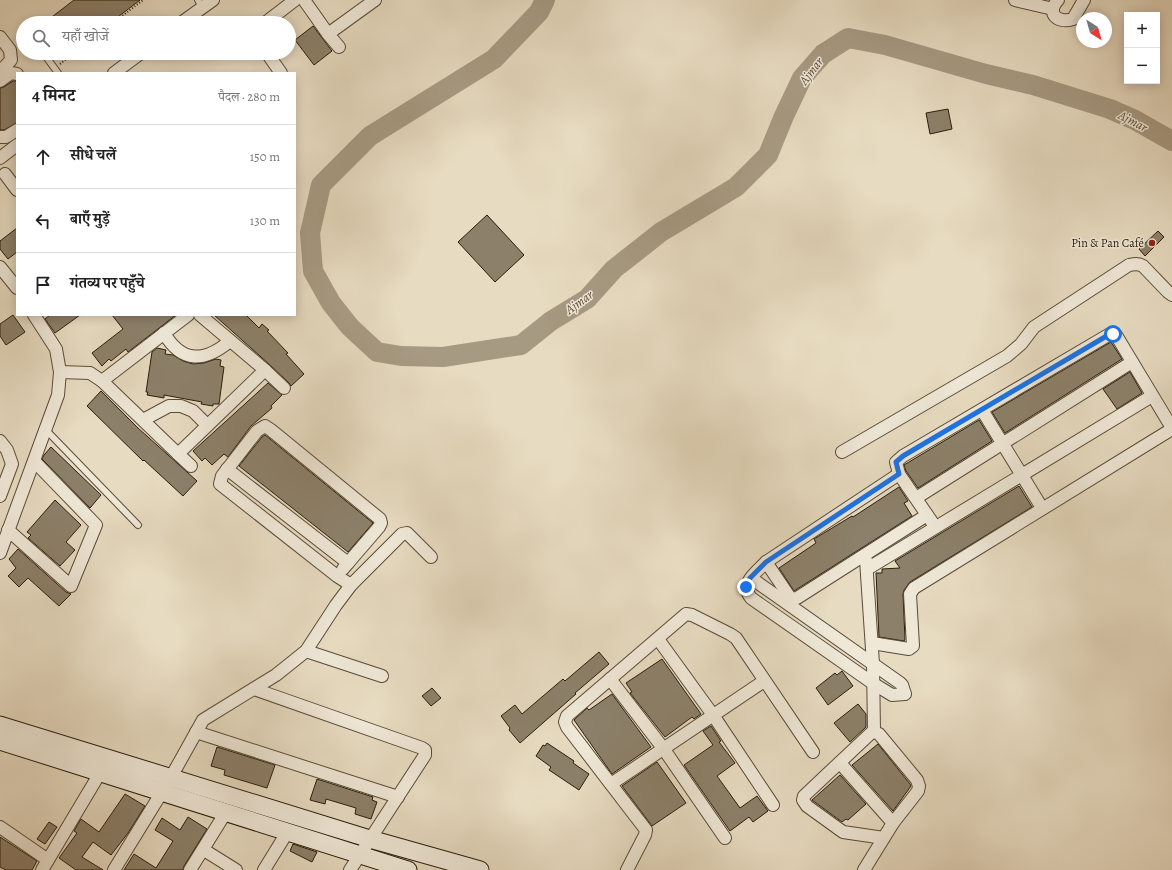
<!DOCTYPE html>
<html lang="hi">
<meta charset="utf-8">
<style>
:root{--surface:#fff;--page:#f6f6f6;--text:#222;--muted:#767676;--line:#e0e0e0}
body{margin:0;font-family:Alegreya,"Noto Serif Devanagari",serif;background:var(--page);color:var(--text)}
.controls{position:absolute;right:12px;top:12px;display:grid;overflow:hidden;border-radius:0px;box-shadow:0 2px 10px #0003}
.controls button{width:36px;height:36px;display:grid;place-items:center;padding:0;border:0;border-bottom:1px solid var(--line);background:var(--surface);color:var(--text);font:20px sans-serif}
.compass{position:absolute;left:1076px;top:12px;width:36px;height:36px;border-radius:50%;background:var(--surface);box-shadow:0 2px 10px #0003;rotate:143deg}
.stop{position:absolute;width:12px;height:12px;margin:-9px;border:3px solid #1a73e8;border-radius:50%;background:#fff}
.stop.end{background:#1a73e8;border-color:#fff;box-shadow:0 1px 4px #0008}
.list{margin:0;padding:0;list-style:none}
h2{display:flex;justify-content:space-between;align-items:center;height:52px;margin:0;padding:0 16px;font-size:17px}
h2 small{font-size:13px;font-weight:400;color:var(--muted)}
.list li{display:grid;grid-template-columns:26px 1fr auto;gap:12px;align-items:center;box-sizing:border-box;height:64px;padding:0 16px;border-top:1px solid var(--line)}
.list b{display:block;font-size:15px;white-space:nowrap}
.list em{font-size:13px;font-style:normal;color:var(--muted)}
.icon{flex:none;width:22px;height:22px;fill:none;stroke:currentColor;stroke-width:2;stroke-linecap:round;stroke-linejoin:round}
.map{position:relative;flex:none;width:1172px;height:870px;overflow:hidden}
.search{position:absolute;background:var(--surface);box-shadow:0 2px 10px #0003;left:16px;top:16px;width:280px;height:44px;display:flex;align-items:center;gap:10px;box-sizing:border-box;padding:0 14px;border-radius:22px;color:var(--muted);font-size:15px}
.panel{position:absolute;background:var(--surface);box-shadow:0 2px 10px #0003;left:16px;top:72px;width:280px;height:244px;border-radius:0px}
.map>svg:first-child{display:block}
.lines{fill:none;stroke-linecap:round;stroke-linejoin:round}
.river{stroke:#a79a83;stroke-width:20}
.building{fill:#8c806a;stroke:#2a1d0c}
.lane-casing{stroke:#594c39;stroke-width:8}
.street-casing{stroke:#594c39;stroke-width:14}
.secondary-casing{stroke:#2a1d0c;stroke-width:19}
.path{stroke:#2a1d0c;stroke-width:2;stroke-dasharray:1 2;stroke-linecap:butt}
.lane{stroke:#efe8d7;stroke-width:6}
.street{stroke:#efe8d7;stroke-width:12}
.secondary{stroke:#efe8d7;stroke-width:17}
.route{stroke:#1a73e8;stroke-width:5}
.poi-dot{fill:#8f2418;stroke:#efe8d7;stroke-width:1.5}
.labels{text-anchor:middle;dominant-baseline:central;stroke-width:3;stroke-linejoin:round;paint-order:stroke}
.poi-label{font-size:12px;fill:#2a1d0c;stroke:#efe8d7;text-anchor:end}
.water-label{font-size:13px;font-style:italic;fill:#5c4f3c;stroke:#efe8d7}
</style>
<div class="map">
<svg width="1172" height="870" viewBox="0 0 1172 870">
<rect width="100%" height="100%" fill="#e7dbc1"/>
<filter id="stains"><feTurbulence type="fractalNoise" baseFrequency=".005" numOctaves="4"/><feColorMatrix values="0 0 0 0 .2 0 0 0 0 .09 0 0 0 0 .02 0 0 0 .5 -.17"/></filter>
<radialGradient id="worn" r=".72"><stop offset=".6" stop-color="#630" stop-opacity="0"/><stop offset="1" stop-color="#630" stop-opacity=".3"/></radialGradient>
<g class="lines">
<path class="river" d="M545,0L539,12L494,59L370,136L321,185L310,233L313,271L331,303L350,327L377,352L401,356L443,357L521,345L551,321L587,299L614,269L661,232L736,187L768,155L784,116L802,78L823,54L848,38L885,45L986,74L1033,85L1110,109L1135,120L1172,141"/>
</g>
<g class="building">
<path d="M74,0H140L110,23H109L104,18L97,23H44Z"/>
<path d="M313,26L332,51L314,65L295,40Z"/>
<path d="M13,81H17V123L4,130H0V88L4,87Z"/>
<path d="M948,109L952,129L930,134L926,113Z"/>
<path d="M487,215L524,255L495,282L458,242Z"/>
<path d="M17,228V252L8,259L0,249V241Z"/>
<path d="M1158,231L1164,237L1145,256L1139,249Z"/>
<path d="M13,315L25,332L6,345L0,336V324Z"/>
<path d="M50,315H80L55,333L45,319Z"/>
<path d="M112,315H176L128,352L126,349L111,361L109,359L102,366L92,353L123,329Z"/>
<path d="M214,315H246L259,328L262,324L269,330L267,331L288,353L286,354L304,374L291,386L289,383L270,365Z"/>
<path d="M1111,342L1122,359L1005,433L992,412Z"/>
<path d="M157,348L166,350L165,354L173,355L183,361L193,364L204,363L216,359L221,360L220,366L224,367L219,404H213V406L201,404L202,402L164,395V398L147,395L148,392H146L152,352Z"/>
<path d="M1130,372L1142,393L1117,409L1103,389Z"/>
<path d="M268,383L282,395L271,406L272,408L251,426L228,457L224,454L212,465L205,458L202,461L193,451Z"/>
<path d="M101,391L138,428L197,481L183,496L144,460L143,461L87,406Z"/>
<path d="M979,420L992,441L918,488L906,471L904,465Z"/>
<path d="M265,435L373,523L348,552L239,466L262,437Z"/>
<path d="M51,447L101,495L90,508L42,459L44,455Z"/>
<path d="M1019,486L1032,507L910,582L904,590L903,594L905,639L904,641L879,637L876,573H882V569L900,568L895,561Z"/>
<path d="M899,487L908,501L904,503L912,516L794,591L779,568L816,543L814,539L852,516L853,517Z"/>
<path d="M55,500L81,525L66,542L75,550L60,566L28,538L31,535L27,532Z"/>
<path d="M18,549L66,592L71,594L59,606L28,578L19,587L8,576L16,568L9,559Z"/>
<path d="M599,652L609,664L575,693L576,694L520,743L509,730L510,728L501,716L515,705L522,714L563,679L565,681Z"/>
<path d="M662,659L701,714L694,719L692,717L665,737L630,693L632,692L626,683Z"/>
<path d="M842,671L853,686L828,705L816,688L835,673L837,675Z"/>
<path d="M432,688L441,698L431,706L422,696Z"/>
<path d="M612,694L651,747L612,774L574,720L587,708L589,710Z"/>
<path d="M858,704L866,714V727L850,742L834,723Z"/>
<path d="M711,726L721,741L719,742L735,763L717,776L740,808L757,796L768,811L753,822L749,817L730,831L684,765L713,745L703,731Z"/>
<path d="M547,743L574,761L573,763L589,774L579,790L549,770L551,767L536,756L543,745L545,746Z"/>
<path d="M878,744L910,784L911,786L893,811L852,765Z"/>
<path d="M217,747L275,765L267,788L224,775L225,770L211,766Z"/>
<path d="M657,762L686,803L652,826L622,786Z"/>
<path d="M840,775L866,804L848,820L846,819L842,822L812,800Z"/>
<path d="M317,779L373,797L372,800L377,802L371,819L355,814L356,808L326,799L325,804L310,800Z"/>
<path d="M125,794L145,806L128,833L111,855L93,842L82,857L103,870H76L59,858L77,833L74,831L81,819L99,832Z"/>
<path d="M188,817L207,829L184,866L183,870H124L134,854L156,868L173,841L155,830L162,818L180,830Z"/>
<path d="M49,822L57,827L45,844L37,839Z"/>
<path d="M0,837L37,861L32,870H6L0,867Z"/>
<path d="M293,844L317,852L312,862L290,851Z"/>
</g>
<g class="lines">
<g class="lane-casing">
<g id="lane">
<path d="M198,0L202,7"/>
<path d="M44,54L58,73"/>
<path d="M46,430L138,525"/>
</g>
</g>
<g class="street-casing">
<g id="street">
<path d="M304,0L328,34"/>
<path d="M1015,0L1053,9"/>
<path d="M1058,0C1046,13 1057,24 1073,19L1084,0"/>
<path d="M181,23L213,0"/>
<path d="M265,23L295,0"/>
<path d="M0,37L10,50L11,60L0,72"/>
<path d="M339,47L328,34L375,0"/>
<path d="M267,53L281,73"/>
<path d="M114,73L141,53"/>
<path d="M0,81L11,73L17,74"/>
<path d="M0,137H6L17,130"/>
<path d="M0,158L17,145"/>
<path d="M5,174L17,190"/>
<path d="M0,267L17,288"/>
<path d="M164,333C182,364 205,362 230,341"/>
<path d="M265,370L284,388"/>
<path d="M60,372L90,373L102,381L178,454L265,370L200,315"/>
<path d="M102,381L188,315"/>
<path d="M982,410L1042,508"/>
<path d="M143,420L169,406H181L193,411L207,425"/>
<path d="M0,441L7,450L12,464L0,496"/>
<path d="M842,452L1007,356L1021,344L1034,327L1129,265C1134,264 1138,263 1143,266L1168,292L1172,295"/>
<path d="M178,454L191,466"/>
<path d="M227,469L348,563L343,569"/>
<path d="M899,474L932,522"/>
<path d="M916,498L1132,362"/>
<path d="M927,515L797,598L793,599L789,596L766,562L899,474L896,462L903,456L1110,334H1113L1116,335L1172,428"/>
<path d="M8,530L71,586L96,525L34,461"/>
<path d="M0,553L58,395L60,372L56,349L34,315"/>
<path d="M866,560L873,664L874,732"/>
<path d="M348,563L379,527L381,523L380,519L271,430L265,426L257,431L222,476L220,484L337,576L351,585"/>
<path d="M867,569L1152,396"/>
<path d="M751,578L900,683L902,685L905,694L892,695L874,684L751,598C739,583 757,572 766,562"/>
<path d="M658,639L713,715L773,805"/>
<path d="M872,643L909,649L913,646L910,594L914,588L1172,429"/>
<path d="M306,651L382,676"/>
<path d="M610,679L663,748L725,838"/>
<path d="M254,689L422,748L425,750V755L350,870"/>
<path d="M196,732L398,797"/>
<path d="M840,763L893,823"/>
<path d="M611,784L764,681"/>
<path d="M0,827L48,860"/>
<path d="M204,850L236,870"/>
<path d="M42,870L100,773"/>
<path d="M114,870L170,779L203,720L276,675L306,651L336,605L351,585L402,534L407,533L431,557"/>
<path d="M190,870L226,812"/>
<path d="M264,870L288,831"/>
<path d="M627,870L645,835L646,830L567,727L565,722L567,716L686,614L692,615L730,634L736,638L813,752"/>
<path d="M864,870L893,823L918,791L919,786L917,780L879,734L874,732L871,733L804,796L803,800L807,806L843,832L884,838"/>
</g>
</g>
<g class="secondary-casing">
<g id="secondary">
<path d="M0,725L370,839L480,870"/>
<path d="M0,741L408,870"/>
</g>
</g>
<g class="path">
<path d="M113,23L143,0"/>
<path d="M60,64L74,53"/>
</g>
<use href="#lane" class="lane"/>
<use href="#street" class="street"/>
<use href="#secondary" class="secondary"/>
</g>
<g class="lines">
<path class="route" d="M746,587L750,578L766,562L899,474L896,462L903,456L1110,334H1113"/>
</g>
<circle class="poi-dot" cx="1152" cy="243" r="4"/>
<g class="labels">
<g class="poi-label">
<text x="1144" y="243">Pin &amp; Pan Café</text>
</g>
<g class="water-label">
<text transform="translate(811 71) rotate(-53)">Ajmar</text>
<text transform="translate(1133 121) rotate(27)">Ajmar</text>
<text transform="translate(579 302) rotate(-36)">Ajmar</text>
</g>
</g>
<rect width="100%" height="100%" filter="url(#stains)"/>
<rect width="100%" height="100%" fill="url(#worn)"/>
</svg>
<div class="controls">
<button>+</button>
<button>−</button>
</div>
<svg class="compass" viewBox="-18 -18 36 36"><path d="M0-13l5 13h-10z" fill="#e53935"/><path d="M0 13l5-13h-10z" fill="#767676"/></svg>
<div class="stop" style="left:1113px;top:334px"></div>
<div class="stop end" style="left:746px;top:587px"></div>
<div class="search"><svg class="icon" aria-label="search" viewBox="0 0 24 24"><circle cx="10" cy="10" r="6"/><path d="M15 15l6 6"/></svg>यहाँ खोजें</div>
<section class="panel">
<h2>4 मिनट<small>पैदल · 280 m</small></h2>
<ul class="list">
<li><svg class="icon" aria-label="ahead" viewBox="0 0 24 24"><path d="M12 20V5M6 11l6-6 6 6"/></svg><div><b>सीधे चलें</b></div><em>150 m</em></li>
<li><svg class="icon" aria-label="left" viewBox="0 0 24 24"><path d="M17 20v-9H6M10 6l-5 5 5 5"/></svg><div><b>बाएँ मुड़ें</b></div><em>130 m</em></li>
<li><svg class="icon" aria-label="arrive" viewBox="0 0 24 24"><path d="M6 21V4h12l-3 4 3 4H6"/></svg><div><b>गंतव्य पर पहुँचे</b></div></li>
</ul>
</section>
</div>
